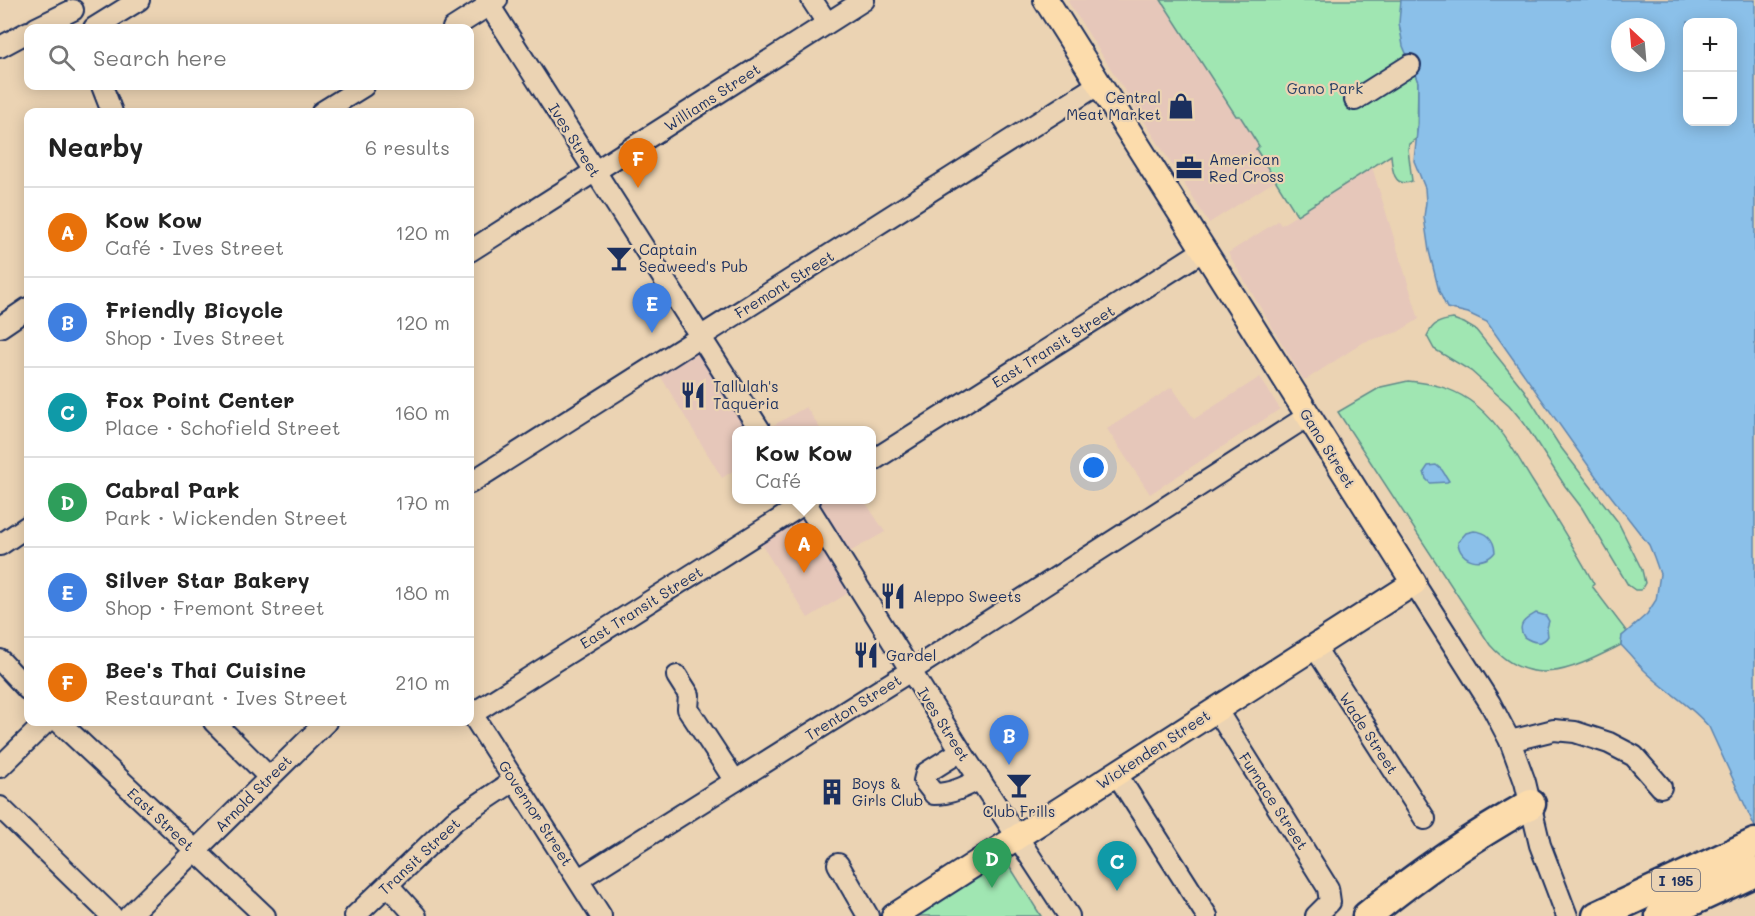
<!DOCTYPE html>
<meta charset="utf-8">
<style>
:root{--surface:#fff;--page:#f6f6f6;--text:#222;--muted:#767676;--line:#e0e0e0;--accent:#d93025}
body{margin:0;font-family:Mali,sans-serif;background:var(--page);color:var(--text)}
.controls{position:absolute;right:18px;top:18px;display:grid;overflow:hidden;border-radius:12px;box-shadow:0 3px 15px #0003}
.controls button{width:54px;height:54px;display:grid;place-items:center;padding:0;border:0;border-bottom:2px solid var(--line);background:var(--surface);color:var(--text);font:30px sans-serif}
.compass{position:absolute;left:1611px;top:18px;width:54px;height:54px;border-radius:50%;background:var(--surface);box-shadow:0 3px 15px #0003;rotate:334deg}
.you{position:absolute;left:1094px;top:468px;width:21px;height:21px;margin:-15px;border:4px solid #fff;border-radius:50%;background:#1a73e8;box-shadow:0 0 0 9px #1a73e833}
.badge{display:grid;place-items:center;width:39px;height:39px;border-radius:50%;background:var(--accent);color:#fff;font-size:20px;font-weight:700}
.pin{position:absolute;translate:-50% -50px;filter:drop-shadow(0 2px 3px #0008)}
.pin::after{content:'';position:absolute;top:32px;width:21px;height:18px;background:inherit;clip-path:polygon(0 0,100% 0,50% 100%)}
.popup{position:absolute;left:732px;top:426px;width:144px;height:78px;box-sizing:border-box;display:grid;place-content:center;border-radius:12px;background:var(--surface);filter:drop-shadow(0 2px 4px #0005);font-size:20px;white-space:nowrap;color:var(--muted)}
.popup b{font-size:22px;color:var(--text)}
.popup::after{content:'';position:absolute;left:50%;top:100%;margin-left:-12px;border:12px solid transparent;border-top-color:var(--surface)}
.list{margin:0;padding:0;list-style:none}
h2{display:flex;justify-content:space-between;align-items:center;height:78px;margin:0;padding:0 24px;font-size:26px}
h2 small{font-size:20px;font-weight:400;color:var(--muted)}
.list li{display:grid;grid-template-columns:39px 1fr auto;gap:18px;align-items:center;box-sizing:border-box;height:90px;padding:0 24px;border-top:2px solid var(--line)}
.list b{display:block;font-size:22px;white-space:nowrap}
.list p{margin:0;font-size:20px;white-space:nowrap;color:var(--muted)}
.list em{font-size:20px;font-style:normal;color:var(--muted)}
.icon{flex:none;width:33px;height:33px;fill:none;stroke:currentColor;stroke-width:2;stroke-linecap:round;stroke-linejoin:round}
.map{position:relative;flex:none;width:1755px;height:916px;overflow:hidden}
.search{position:absolute;background:var(--surface);box-shadow:0 3px 15px #0003;left:24px;top:24px;width:450px;height:66px;display:flex;align-items:center;gap:15px;box-sizing:border-box;padding:0 21px;border-radius:12px;color:var(--muted);font-size:22px}
.panel{position:absolute;background:var(--surface);box-shadow:0 3px 15px #0003;left:24px;top:108px;width:450px;height:618px;border-radius:12px}
.map>svg:first-child{display:block}
.built{fill:#e6c7ba}
.green{fill:#a0e6b2;stroke:#5e8a88;stroke-width:1.5}
.water{fill:#8bc0e9;stroke:#5e86b1;stroke-width:1.5;fill-rule:evenodd}
.lines{fill:none;stroke-linecap:round;stroke-linejoin:round}
.minor-casing{stroke:#1b2f5e;stroke-width:24}
.major-casing{stroke:#1b2f5e;stroke-width:28}
.highway-casing{stroke:#1b2f5e;stroke-width:33}
.minor{stroke:#ebd3b3;stroke-width:20}
.major{stroke:#fcdcac;stroke-width:24}
.highway{stroke:#fcdcac;stroke-width:28}
.labels{text-anchor:middle;dominant-baseline:central;stroke-width:4.5;stroke-linejoin:round;paint-order:stroke}
.shield{fill:#ebd3b3;stroke:#596078;stroke-width:1.5}
.shield-label{font-size:14px;font-weight:bold;fill:#1b2f5e}
.park-label{font-size:15px;fill:#284166;stroke:#ebd3b3}
.street-label{font-size:15px;fill:#1b2f5e;stroke:#ebd3b3}
.poi-label{font-size:15px;fill:#1b2f5e;stroke:#ebd3b3;text-anchor:start}
</style>
<div class="map">
<svg width="1755" height="916" viewBox="0 0 1755 916">
<rect width="100%" height="100%" fill="#ebd3b3"/>
<filter id="ink" filterUnits="userSpaceOnUse"><feTurbulence type="fractalNoise" baseFrequency=".0167" numOctaves="2"/><feDisplacementMap in="SourceGraphic" scale="12" xChannelSelector="R" yChannelSelector="G"/><feConvolveMatrix kernelMatrix="1 2 1 2 8 2 1 2 1" color-interpolation-filters="sRGB"/></filter>
<g filter="url(#ink)">
<g class="built">
<path d="M1067,0H1161L1236,115L1240,116L1259,146L1256,149L1275,181L1209,223Z"/>
<path d="M1372,167L1419,319L1398,332L1364,342L1307,379H1303L1228,253L1278,221L1281,225Z"/>
<path d="M697,342L754,430H736V469L722,478L655,367Z"/>
<path d="M1260,377L1280,409L1150,494L1107,429L1172,387L1194,419Z"/>
<path d="M806,407L821,430H765Z"/>
<path d="M798,500H864L885,532L837,559L856,588L808,618L754,533Z"/>
</g>
<g class="green">
<path d="M1161,0H1401L1400,30L1418,82L1417,138L1409,144L1408,149L1412,181C1393,189 1392,168 1391,155L1297,215L1256,149L1259,146L1240,116H1236Z"/>
<path d="M1453,319L1464,323L1476,330L1524,390L1559,445L1618,522L1642,570L1645,583L1641,590H1635L1628,585L1582,508L1565,486L1524,423L1509,405L1471,371L1434,349L1427,336C1433,323 1439,321 1453,319Z"/>
<path d="M1408,381C1430,383 1450,387 1469,400C1498,419 1515,453 1533,482C1554,515 1575,549 1594,584L1592,586L1627,632L1622,636L1621,645C1574,668 1532,692 1490,645L1338,412L1381,387Z"/>
<path d="M1005,859L1041,916H915Z"/>
</g>
<g class="water">
<path d="M1401,0H1755V827L1709,727C1690,704 1665,691 1644,670C1636,662 1629,653 1621,645L1622,636L1647,614L1656,600L1660,574L1654,557L1649,545L1600,482L1487,322L1468,313L1447,308L1439,291L1429,251L1424,217L1426,202L1425,188L1414,161L1418,123V82L1403,46L1399,23ZM1688,22H1732V122H1688ZM1620,27H1656V63H1620Z"/>
<path d="M1436,465L1442,470L1449,481L1447,482L1430,483L1426,479L1424,472L1428,466Z"/>
<path d="M1474,531C1487,532 1494,538 1495,552C1484,567 1459,562 1458,542L1466,533Z"/>
<path d="M1536,613L1546,616L1549,621L1547,628L1548,636C1542,646 1532,642 1524,637C1516,624 1526,619 1536,613Z"/>
</g>
<g class="lines">
<g class="minor-casing">
<g id="minor">
<path d="M486,0L760,430"/>
<path d="M812,0L827,23"/>
<path d="M36,28L73,10"/>
<path d="M94,28L139,0"/>
<path d="M453,28L497,0"/>
<path d="M0,47L28,32"/>
<path d="M102,86L112,112"/>
<path d="M1355,100L1410,65"/>
<path d="M322,112L364,86"/>
<path d="M470,251L864,0"/>
<path d="M0,327L28,308"/>
<path d="M872,461L1204,250"/>
<path d="M470,483L1099,84"/>
<path d="M804,500L961,751L1069,916"/>
<path d="M0,545L28,526"/>
<path d="M1414,583L1490,703L1510,741L1525,782L1540,845L1567,916"/>
<path d="M1314,646L1425,819"/>
<path d="M0,660L28,690"/>
<path d="M677,676L689,695L688,709L735,781"/>
<path d="M1216,709L1328,888L1330,902L1316,916"/>
<path d="M470,711L601,916"/>
<path d="M472,714L810,500"/>
<path d="M59,722L265,916"/>
<path d="M214,722L269,777"/>
<path d="M1510,741L1554,730L1575,732L1609,743L1634,756L1661,787"/>
<path d="M961,751L926,773L924,781L934,794C951,794 965,787 980,779"/>
<path d="M0,767L46,722"/>
<path d="M1116,773L1207,916"/>
<path d="M0,807L112,916"/>
<path d="M838,864L868,916"/>
<path d="M579,879L923,663L1308,416"/>
<path d="M388,885L416,916"/>
<path d="M129,916L326,722"/>
<path d="M355,916L455,820L515,780"/>
</g>
</g>
<g class="major-casing">
<path id="major" d="M894,916L1414,583L1046,0"/>
</g>
<g class="highway-casing">
<g id="highway">
<path d="M1367,916C1419,873 1472,837 1531,804"/>
<path d="M1597,916L1755,843"/>
<path d="M1660,916L1755,872"/>
</g>
</g>
<use href="#minor" class="minor"/>
<use href="#major" class="major"/>
<use href="#highway" class="highway"/>
</g>
</g>
<defs>
<g id="shop-bare" transform="scale(2.07)"><path d="M-5-2.5h2.3a2.7 3.5 0 0 1 5.4 0H5L5.5 6h-11ZM-1.5-2.5h3a1.5 2.3 0 0 0-3 0Z" fill="#1b2f5e" stroke="#ebd3b3" stroke-width="2.5" paint-order="stroke"/></g>
<g id="office-bare" transform="scale(2.07)"><path d="M-6-3h4V-5.5h4V-3h4V5H-6ZM-1-4.5V-3h2v-1.5ZM-6 0V1H6V0Z" fill="#1b2f5e" stroke="#ebd3b3" stroke-width="2.5" paint-order="stroke"/></g>
<g id="bar-bare" transform="scale(2.07)"><path d="M-6-5H6L.8 .8V4.5H3.5V6h-7V4.5H-.8V.8Z" fill="#1b2f5e" stroke="#ebd3b3" stroke-width="2.5" paint-order="stroke"/></g>
<g id="restaurant-bare" transform="scale(2.07)"><path d="M-5-6h1v4h1v-4h1v4h1v-4h1v5L-1.5 .5V6h-2V.5L-5-1ZM5-6V6H3V1.5H1.5Q1.5-4 5-6Z" fill="#1b2f5e" stroke="#ebd3b3" stroke-width="2.5" paint-order="stroke"/></g>
<g id="building-bare" transform="scale(2.07)"><path d="M-4-6H4V6H1V3H-1V6H-4ZM-2.5-4.3h1.7v1.8h-1.7ZM.8-4.3h1.7v1.8H.8ZM-2.5-1h1.7V.8h-1.7ZM.8-1h1.7V.8H.8Z" fill="#1b2f5e" stroke="#ebd3b3" stroke-width="2.5" paint-order="stroke"/></g>
</defs>
<g fill-rule="evenodd">
<use href="#shop-bare" x="1181" y="106"/>
<use href="#office-bare" x="1189" y="168"/>
<use href="#bar-bare" x="619" y="258"/>
<use href="#restaurant-bare" x="693" y="395"/>
<use href="#restaurant-bare" x="893" y="596"/>
<use href="#restaurant-bare" x="866" y="655"/>
<use href="#bar-bare" x="1019" y="785"/>
<use href="#building-bare" x="832" y="792"/>
</g>
<g class="labels">
<rect class="shield" x="1652" y="869" width="48" height="22" rx="4.5"/>
<g class="shield-label">
<text x="1676" y="880">I 195</text>
</g>
<g class="park-label">
<text x="1325" y="88">Gano Park</text>
</g>
<g class="street-label">
<text transform="translate(712 97) rotate(-33)">Williams Street</text>
<text transform="translate(575 140) rotate(58)">Ives Street</text>
<text transform="translate(784 284) rotate(-32)">Fremont Street</text>
<text transform="translate(1053 346) rotate(-32)">East Transit Street</text>
<text transform="translate(1328 448) rotate(58)">Gano Street</text>
<text transform="translate(641 607) rotate(-32)">East Transit Street</text>
<text transform="translate(853 707) rotate(-32)">Trenton Street</text>
<text transform="translate(944 724) rotate(58)">Ives Street</text>
<text transform="translate(1369 733) rotate(57)">Wade Street</text>
<text transform="translate(1153 749) rotate(-33)">Wickenden Street</text>
<text transform="translate(253 793) rotate(-45)">Arnold Street</text>
<text transform="translate(1274 801) rotate(57)">Furnace Street</text>
<text transform="translate(536 813) rotate(57)">Governor Street</text>
<text transform="translate(161 819) rotate(43)">East Street</text>
<text transform="translate(419 856) rotate(-43)">Transit Street</text>
</g>
<g class="poi-label">
<text x="1161" y="97" text-anchor="end">Central<tspan x="1161" dy="17">Meat Market</tspan></text>
<text x="1209" y="159">American<tspan x="1209" dy="17">Red Cross</tspan></text>
<text x="639" y="249">Captain<tspan x="639" dy="17">Seaweed's Pub</tspan></text>
<text x="713" y="386">Tallulah's<tspan x="713" dy="17">Taqueria</tspan></text>
<text x="913" y="596">Aleppo Sweets</text>
<text x="886" y="655">Gardel</text>
<text x="852" y="783">Boys &amp;<tspan x="852" dy="17">Girls Club</tspan></text>
<text x="1019" y="811" text-anchor="middle">Club Frills</text>
</g>
</g>
</svg>
<div class="controls">
<button>+</button>
<button>−</button>
</div>
<svg class="compass" viewBox="-18 -18 36 36"><path d="M0-13l5 13h-10z" fill="#e53935"/><path d="M0 13l5-13h-10z" fill="#767676"/></svg>
<div class="you"></div>
<div class="pin badge" style="left:804px;top:573px;background:#e8710a">A</div>
<div class="popup"><b>Kow Kow</b>Café</div>
<div class="pin badge" style="left:1009px;top:765px;background:#3f7fe0">B</div>
<div class="pin badge" style="left:1117px;top:891px;background:#0f9aa8">C</div>
<div class="pin badge" style="left:992px;top:888px;background:#2e9e5b">D</div>
<div class="pin badge" style="left:652px;top:333px;background:#3f7fe0">E</div>
<div class="pin badge" style="left:638px;top:188px;background:#e8710a">F</div>
<div class="search"><svg class="icon" aria-label="search" viewBox="0 0 24 24"><circle cx="10" cy="10" r="6"/><path d="M15 15l6 6"/></svg>Search here</div>
<section class="panel">
<h2>Nearby<small>6 results</small></h2>
<ul class="list">
<li><span class="badge" style="background:#e8710a">A</span><div><b>Kow Kow</b><p>Café · Ives Street</p></div><em>120 m</em></li>
<li><span class="badge" style="background:#3f7fe0">B</span><div><b>Friendly Bicycle</b><p>Shop · Ives Street</p></div><em>120 m</em></li>
<li><span class="badge" style="background:#0f9aa8">C</span><div><b>Fox Point Center</b><p>Place · Schofield Street</p></div><em>160 m</em></li>
<li><span class="badge" style="background:#2e9e5b">D</span><div><b>Cabral Park</b><p>Park · Wickenden Street</p></div><em>170 m</em></li>
<li><span class="badge" style="background:#3f7fe0">E</span><div><b>Silver Star Bakery</b><p>Shop · Fremont Street</p></div><em>180 m</em></li>
<li><span class="badge" style="background:#e8710a">F</span><div><b>Bee's Thai Cuisine</b><p>Restaurant · Ives Street</p></div><em>210 m</em></li>
</ul>
</section>
</div>
